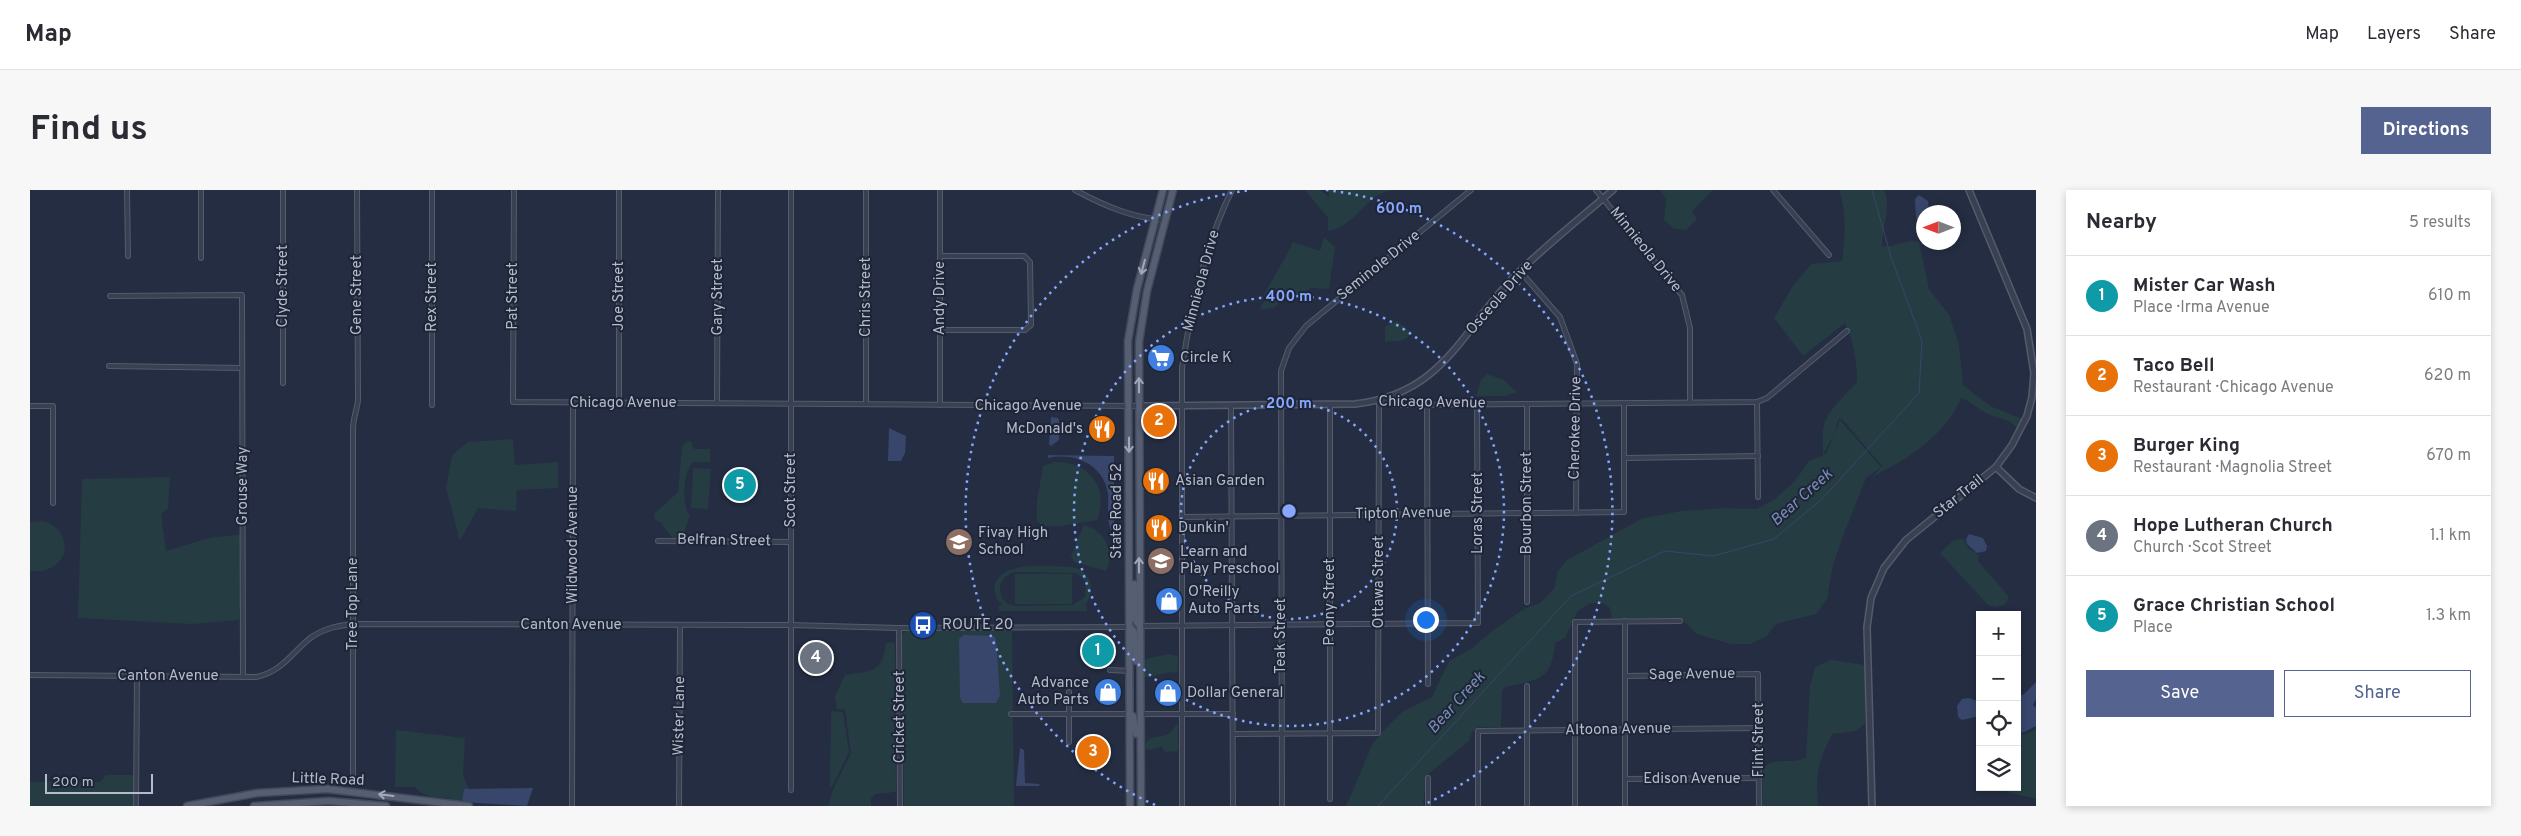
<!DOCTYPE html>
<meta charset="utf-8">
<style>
:root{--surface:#fff;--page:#f7f7f7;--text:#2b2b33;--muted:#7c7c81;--line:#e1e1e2;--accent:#54638f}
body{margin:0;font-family:Overpass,sans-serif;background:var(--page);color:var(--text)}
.controls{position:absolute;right:15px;bottom:15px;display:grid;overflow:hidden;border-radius:0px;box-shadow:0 2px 8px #0003}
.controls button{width:45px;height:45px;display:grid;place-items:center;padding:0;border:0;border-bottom:1px solid var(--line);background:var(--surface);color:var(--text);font:25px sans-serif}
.compass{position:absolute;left:1886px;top:15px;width:45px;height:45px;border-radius:50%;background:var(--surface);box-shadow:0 2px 8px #0003;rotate:270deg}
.scale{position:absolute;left:15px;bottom:12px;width:108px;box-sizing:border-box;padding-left:5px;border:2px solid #b5bbcc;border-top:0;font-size:14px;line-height:18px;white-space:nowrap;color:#b5bbcc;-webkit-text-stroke:4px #1d2537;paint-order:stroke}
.you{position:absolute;left:1395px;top:429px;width:18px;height:18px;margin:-12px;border:4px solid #fff;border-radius:50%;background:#1a73e8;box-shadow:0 0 0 8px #1a73e833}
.badge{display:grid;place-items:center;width:32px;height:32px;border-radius:50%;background:var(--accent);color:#fff;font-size:16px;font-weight:700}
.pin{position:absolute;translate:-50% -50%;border:2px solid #fff;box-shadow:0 1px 5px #0006}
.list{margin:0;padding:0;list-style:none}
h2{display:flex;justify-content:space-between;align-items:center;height:65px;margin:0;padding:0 20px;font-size:21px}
h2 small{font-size:16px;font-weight:400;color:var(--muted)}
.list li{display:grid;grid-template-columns:32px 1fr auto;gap:15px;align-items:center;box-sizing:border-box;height:80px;padding:0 20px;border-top:1px solid var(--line)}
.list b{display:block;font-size:19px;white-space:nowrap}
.list p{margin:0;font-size:16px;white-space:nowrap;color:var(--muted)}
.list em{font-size:16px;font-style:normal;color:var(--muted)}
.actions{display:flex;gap:10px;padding:15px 20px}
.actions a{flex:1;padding:11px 0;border:1px solid var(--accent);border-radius:0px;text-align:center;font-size:18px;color:var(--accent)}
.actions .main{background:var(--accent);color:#fff}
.icon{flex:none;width:28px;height:28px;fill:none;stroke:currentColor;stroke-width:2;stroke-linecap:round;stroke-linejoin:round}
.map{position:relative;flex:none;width:2006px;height:616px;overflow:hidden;border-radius:0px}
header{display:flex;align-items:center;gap:30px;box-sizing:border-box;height:70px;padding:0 25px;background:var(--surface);border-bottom:1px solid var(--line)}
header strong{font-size:24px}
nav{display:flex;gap:28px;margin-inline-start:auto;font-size:18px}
.intro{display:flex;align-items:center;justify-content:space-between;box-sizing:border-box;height:120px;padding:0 30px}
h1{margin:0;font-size:35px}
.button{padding:12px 22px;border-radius:0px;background:var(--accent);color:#fff;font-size:18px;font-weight:700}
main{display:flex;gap:30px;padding:0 30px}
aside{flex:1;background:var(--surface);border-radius:0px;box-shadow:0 2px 8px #0003}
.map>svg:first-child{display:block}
.green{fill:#263c43;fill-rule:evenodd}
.water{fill:#37466a}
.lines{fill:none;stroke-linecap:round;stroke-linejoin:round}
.stream{stroke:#37466a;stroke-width:1}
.minor-casing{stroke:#535b6c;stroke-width:6}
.tertiary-casing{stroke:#535b6c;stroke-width:8}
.primary-casing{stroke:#42495b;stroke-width:9}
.minor{stroke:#384052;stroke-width:4}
.tertiary{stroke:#384052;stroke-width:5}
.primary{stroke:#565e72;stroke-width:6}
.oneway{stroke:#a2a8ba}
.ring{fill:none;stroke:#87a7ff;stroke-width:2.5;stroke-dasharray:2.5 5}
.labels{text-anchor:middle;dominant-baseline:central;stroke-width:4;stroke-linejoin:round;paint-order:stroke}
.street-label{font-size:15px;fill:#b5bbcc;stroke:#1d2537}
.poi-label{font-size:15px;fill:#b5bbcc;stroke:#1d2537;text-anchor:start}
.water-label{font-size:16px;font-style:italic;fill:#7b8db5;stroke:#1d2537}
.centre{fill:#87a7ff;stroke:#1d2537;stroke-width:2.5}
.ring-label{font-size:15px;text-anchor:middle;font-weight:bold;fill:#87a7ff;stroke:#1d2537;stroke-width:4;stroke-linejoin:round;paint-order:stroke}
</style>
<header>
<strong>Map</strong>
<nav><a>Map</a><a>Layers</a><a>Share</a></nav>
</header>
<div class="intro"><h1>Find us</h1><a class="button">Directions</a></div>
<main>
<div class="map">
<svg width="2006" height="616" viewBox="0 0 2006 616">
<rect width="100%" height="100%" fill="#242d42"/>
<g class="green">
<path d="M1275,0H1290L1299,7V0H1366C1336,1 1331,34 1298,41V28Z"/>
<path d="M1630,0H1683L1662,21L1667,29L1656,40L1644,39L1634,30L1636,9Z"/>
<path d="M1809,0H1854C1862,17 1852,38 1852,56C1866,58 1876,48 1889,52L1899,99L1919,125L1929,154L1933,195L1960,216L1993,229L1988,239C1980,229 1971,229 1960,225C1950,221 1942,212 1931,208C1921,235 1892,259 1868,273C1856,280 1845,283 1836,294L1852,276L1812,229L1808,230L1804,245L1793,264C1793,256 1792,248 1793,240C1795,221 1816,205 1827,192C1828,177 1822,145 1815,133L1773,166L1744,128L1763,96L1781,74L1812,71C1815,46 1817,25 1809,0Z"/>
<path d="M1294,47L1305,57L1299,99L1281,98L1267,107L1252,106L1246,117L1231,120L1230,117L1236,109L1234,105C1243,87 1254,71 1263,52L1290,61Z"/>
<path d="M1367,131L1381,142C1375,154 1367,150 1355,152V136Z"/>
<path d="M1457,184L1474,190L1487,202L1476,206H1446L1451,190Z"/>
<path d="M1810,230L1851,277L1836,288L1813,346L1803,375L1797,409L1786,424L1746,434L1736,447L1720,454H1701L1667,444L1650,428L1582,429L1580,418L1573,413H1560L1548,421L1535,448L1525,453C1522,478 1519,487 1494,493C1484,496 1480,494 1472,500L1471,537H1449L1442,542L1439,551L1396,586L1393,616H1316L1343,553L1356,538L1372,522L1402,507L1419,471L1441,459L1461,442L1494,419L1510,413L1524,399L1528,381L1537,370L1613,328L1652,321L1694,318L1727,319L1745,309L1765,291L1779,271L1796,264Z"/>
<path d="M483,249L485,275L528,272V298L487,300L486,321L448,318L430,351L416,298L422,265L438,252Z"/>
<path d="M657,251L661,252L664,259H680V272H663C653,284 651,313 660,326L655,339L654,349H643L630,332L625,330L624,324L648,302L652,256Z"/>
<path d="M1024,272C1058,270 1080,298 1067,330L1032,336H1012L1007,331V311L1013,276Z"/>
<path d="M663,278L681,279L678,319L661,318Z"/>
<path d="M140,287L138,318L131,324L136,361L179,348L215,344L216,398H211L209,430L162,434L48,428L52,289Z"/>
<path d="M13,331C39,338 44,371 16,380C12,382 5,381 0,381V332Z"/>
<path d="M1054,335C1075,340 1085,362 1076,381L1044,372L1041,366Z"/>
<path d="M1934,349L1938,358L1949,365L1948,371L1979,407L1975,415L1965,417L1958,415L1910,363L1924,350Z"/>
<path d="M1042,377C1062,381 1067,402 1054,416H1057V421H969V416L972,415C967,410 963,403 965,395C972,369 1021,377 1042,377ZM984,382L1047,383L1056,392L1055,407L1043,415L986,416L978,414L972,408C967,396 972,386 984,382Z"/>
<rect x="985" y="384" width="57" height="30"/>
<path d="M878,440L982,441L984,616H874L872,444Z"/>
<path d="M862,452L865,454L866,602L845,604L841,608V616H798L804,597L821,563L815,520L807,519L805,507L815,485C828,482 846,484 852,470C854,465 855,458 856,453Z"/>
<path d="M1138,464L1148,466L1147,483C1136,480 1127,487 1115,487V469Z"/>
<path d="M1801,470L1835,475V534L1826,541L1802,544C1787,575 1786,583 1788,616H1732L1733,579C1743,565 1763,576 1776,567L1780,496L1785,477Z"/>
<path d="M801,521L813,522L819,562L802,597H800Z"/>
<path d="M1148,534V561L1135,562L1132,557L1119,560L1115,558C1116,545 1127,548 1136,545C1141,543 1144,537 1148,534Z"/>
<path d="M2006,539V609C1996,605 1977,606 1972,597H1987V544H1996Z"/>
<path d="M366,540L435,548L433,586L439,599H434L432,612L422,611L419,608C405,607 394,608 385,597H365Z"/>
<path d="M76,585H106V616H0V592H70Z"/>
</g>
<g class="water">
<path d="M1889,5L1898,11L1899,22H1894L1893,34L1886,28L1885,9Z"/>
<path d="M1021,227L1028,228L1029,230V250L1021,256L1019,254Z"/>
<path d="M859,238L876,246L875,263L871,271H858Z"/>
<path d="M1018,265L1084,266V340H1081C1076,328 1079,316 1078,304C1074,275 1045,262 1018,268Z"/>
<path d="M1939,344L1953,348L1957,356L1956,361L1947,363L1937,354L1936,349Z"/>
<path d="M934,445L964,446L966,449L970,506L966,513H933L930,508L929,449Z"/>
<path d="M2006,492V509L2003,515L2006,518V536L1995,542L1989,543L1987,503L1993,505Z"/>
<path d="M1939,508L1950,512V526L1932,530L1928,527L1927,516L1932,509Z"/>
<path d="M990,558L994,560L995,593L1010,594L1009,596H986Z"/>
<path d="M503,598L497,616L432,612L434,599Z"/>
</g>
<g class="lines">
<path class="stream" d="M1348,616L1541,406L1635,361L1683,366L1744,349L1792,309L1889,203L1892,151L1861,67L1842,0"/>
<g class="minor-casing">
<g id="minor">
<path d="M97,0L98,66"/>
<path d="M171,0V68"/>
<path d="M253,0V193"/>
<path d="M402,0V215"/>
<path d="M484,0L483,212L1109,216"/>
<path d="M1045,0C1073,15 1104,29 1136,30"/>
<path d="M1566,0L1652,105L1660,138V212"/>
<path d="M1743,0L1799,65"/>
<path d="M1490,81L1530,127L1547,174L1546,323"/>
<path d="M80,106L212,105L213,487"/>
<path d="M910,140H995L1001,135L1000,72L994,66H910"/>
<path d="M79,176L212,178"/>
<path d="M1354,210L1365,215L1727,212L1737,208L1817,141"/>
<path d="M589,211V1"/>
<path d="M1727,212L1728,307"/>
<path d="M687,213L688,0"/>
<path d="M836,214V0"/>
<path d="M1300,214V609"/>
<path d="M1497,214V412"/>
<path d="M910,215V0"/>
<path d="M1397,215L1398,494"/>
<path d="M0,216H23V313"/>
<path d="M1201,216L1203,616"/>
<path d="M1594,268L1728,266"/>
<path d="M1152,327L1594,322V213"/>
<path d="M628,351L761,352"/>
<path d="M1595,431V616"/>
<path d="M1110,436L1448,433L1447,214"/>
<path d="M869,438L870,616"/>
<path d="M1080,480L1100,481"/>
<path d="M0,485L226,487C251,482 261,464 279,449C292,439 306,436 322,434L761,435L869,438L1100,437"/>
<path d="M1595,486L1728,484L1729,616"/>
<path d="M1497,496V616"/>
<path d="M981,524H1099"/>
<path d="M1110,524H1203"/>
<path d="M1203,544L1348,543L1349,211"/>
<path d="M1039,552V502"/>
<path d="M323,588V239C323,228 327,220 328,210L327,0"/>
<path d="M1398,588V616"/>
<path d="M1595,589L1729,588"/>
<path d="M761,600V0"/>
<path d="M106,616L107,486"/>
<path d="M542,616L543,213"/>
<path d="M649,616L650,436"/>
<path d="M1152,616V178C1161,118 1175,55 1202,0"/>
<path d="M1252,616L1251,181L1259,158L1276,136L1441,0"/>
<path d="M1448,616V541L1729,538"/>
<path d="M1545,616V432L1650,431"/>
</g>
</g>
<g class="tertiary-casing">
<g id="tertiary">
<path d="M1109,216L1325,214C1417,204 1433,135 1491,80C1520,52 1553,26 1583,0"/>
<path d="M1966,277L1989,299L2006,308"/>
<path d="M1842,616L1837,437L1841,408L1854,378L1876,350L1966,277L1982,255L1997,226L2002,207L2004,183L1997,139L1939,0"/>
</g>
</g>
<g class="primary-casing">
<g id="primary">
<path d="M1104,394V428L1110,436"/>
<path d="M1100,437L1104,442L1106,471"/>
<path d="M1099,524L1103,526L1106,544"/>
<path d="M157,616L227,603L297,599L439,616"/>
<path d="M224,616L299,611L356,616"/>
<path d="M1100,616L1098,151L1107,99L1133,0"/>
<path d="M1111,616L1109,152L1117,101L1143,0"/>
</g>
</g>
<use href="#minor" class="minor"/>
<use href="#tertiary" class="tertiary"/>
<use href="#primary" class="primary"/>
</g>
<defs><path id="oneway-shaft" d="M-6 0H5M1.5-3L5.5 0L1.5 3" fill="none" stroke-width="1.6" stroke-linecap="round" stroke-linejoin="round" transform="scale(1.25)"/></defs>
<g class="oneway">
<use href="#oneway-shaft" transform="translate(1113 77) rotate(105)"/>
<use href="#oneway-shaft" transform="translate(1109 195) rotate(-90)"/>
<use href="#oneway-shaft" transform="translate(1099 255) rotate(90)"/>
<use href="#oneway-shaft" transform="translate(1109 375) rotate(-90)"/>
<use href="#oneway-shaft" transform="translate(356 605) rotate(-173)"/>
</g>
<g class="ring">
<circle cx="1259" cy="321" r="108"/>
<circle cx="1259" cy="321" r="215"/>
<path d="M1125 615A323 323 0 0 1 1222 0M1296 0A323 323 0 0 1 1393 615"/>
</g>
<defs>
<g id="supermarket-disc" transform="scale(1.4375)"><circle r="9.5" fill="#3f7fe0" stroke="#1d2537"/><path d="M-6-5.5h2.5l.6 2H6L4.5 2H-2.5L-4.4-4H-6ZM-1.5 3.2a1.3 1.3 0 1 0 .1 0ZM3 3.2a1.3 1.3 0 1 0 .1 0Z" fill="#fff"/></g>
<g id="restaurant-disc" transform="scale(1.4375)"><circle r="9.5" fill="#e8710a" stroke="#1d2537"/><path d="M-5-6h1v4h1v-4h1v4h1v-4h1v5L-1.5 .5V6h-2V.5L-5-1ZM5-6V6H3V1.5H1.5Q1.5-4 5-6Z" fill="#fff"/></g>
<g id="school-disc" transform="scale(1.4375)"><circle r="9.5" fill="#8d6e63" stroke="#1d2537"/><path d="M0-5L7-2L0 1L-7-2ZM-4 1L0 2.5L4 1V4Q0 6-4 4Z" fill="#fff"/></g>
<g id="shop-disc" transform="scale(1.4375)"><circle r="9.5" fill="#3f7fe0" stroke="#1d2537"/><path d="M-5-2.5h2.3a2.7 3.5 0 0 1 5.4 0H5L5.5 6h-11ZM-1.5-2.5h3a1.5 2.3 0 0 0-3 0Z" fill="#fff"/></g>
<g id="bus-disc" transform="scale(1.4375)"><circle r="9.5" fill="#1a4fb4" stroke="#1d2537"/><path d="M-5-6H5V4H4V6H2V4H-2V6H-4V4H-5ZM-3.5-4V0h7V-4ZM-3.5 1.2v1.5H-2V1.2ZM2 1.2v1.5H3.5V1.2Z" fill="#fff"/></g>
</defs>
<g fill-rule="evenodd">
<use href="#supermarket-disc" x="1131" y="168"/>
<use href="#restaurant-disc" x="1072" y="239"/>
<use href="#restaurant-disc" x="1126" y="291"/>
<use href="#restaurant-disc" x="1129" y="338"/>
<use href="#school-disc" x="929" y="352"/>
<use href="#school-disc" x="1131" y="371"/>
<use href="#shop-disc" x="1139" y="411"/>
<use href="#bus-disc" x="893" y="435"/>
<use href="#shop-disc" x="1078" y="502"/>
<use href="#shop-disc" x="1138" y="503"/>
</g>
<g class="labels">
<g class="street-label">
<text transform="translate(1615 60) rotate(51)">Minnieola Drive</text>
<text transform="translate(1349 76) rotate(-39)">Seminole Drive</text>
<text transform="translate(1172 91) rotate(-75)">Minnieola Drive</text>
<text transform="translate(253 96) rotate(-90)">Clyde Street</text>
<text transform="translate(327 105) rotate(-90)">Gene Street</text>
<text transform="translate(483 106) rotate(-90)">Pat Street</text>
<text transform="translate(589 106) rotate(-90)">Joe Street</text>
<text transform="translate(402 107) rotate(-90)">Rex Street</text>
<text transform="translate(688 107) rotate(-90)">Gary Street</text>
<text transform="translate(836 107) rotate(-90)">Chris Street</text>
<text transform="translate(910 108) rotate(-90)">Andy Drive</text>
<text transform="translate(1470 108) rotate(-49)">Osceola Drive</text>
<text x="593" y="213">Chicago Avenue</text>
<text transform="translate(1402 213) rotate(1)">Chicago Avenue</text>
<text x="998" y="216">Chicago Avenue</text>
<text transform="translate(1546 238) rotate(-89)">Cherokee Drive</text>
<text transform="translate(213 296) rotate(-90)">Grouse Way</text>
<text transform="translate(761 300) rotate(-90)">Scot Street</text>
<text transform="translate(1929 307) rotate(-39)">Star Trail</text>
<text transform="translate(1497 313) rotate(-90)">Bourbon Street</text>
<text transform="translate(1087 321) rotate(-90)">State Road 52</text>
<text transform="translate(1448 323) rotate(-90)">Loras Street</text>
<text transform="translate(1373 324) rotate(-1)">Tipton Avenue</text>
<text transform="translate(694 351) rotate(1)">Belfran Street</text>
<text transform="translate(543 355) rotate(-90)">Wildwood Avenue</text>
<text transform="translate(1349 392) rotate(-90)">Ottawa Street</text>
<text transform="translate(1300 412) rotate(-90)">Peony Street</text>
<text transform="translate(323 414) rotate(-90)">Tree Top Lane</text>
<text x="541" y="435">Canton Avenue</text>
<text transform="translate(1251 446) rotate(-90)">Teak Street</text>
<text transform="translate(1662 485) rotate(-1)">Sage Avenue</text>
<text x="138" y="486">Canton Avenue</text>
<text transform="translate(650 526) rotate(-89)">Wister Lane</text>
<text transform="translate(870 527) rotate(-90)">Cricket Street</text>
<text transform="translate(1588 540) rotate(-1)">Altoona Avenue</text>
<text transform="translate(1729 550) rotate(-90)">Flint Street</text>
<text x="1662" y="589">Edison Avenue</text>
<text transform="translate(298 590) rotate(2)">Little Road</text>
</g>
<g class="poi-label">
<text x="1150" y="168">Circle K</text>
<text x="1053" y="239" text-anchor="end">McDonald's</text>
<text x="1145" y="291">Asian Garden</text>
<text x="1148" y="338">Dunkin'</text>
<text x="948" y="343">Fivay High<tspan x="948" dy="17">School</tspan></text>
<text x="1150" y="362">Learn and<tspan x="1150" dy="17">Play Preschool</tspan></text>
<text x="1158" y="402">O'Reilly<tspan x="1158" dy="17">Auto Parts</tspan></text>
<text x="912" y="435">ROUTE 20</text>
<text x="1059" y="493" text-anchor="end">Advance<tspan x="1059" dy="17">Auto Parts</tspan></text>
<text x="1157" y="503">Dollar General</text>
</g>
<g class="water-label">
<text transform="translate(1772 308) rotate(-42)">Bear Creek</text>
<text transform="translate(1427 513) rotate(-48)">Bear Creek</text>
</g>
</g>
<circle cx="1259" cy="321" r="8" class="centre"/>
<g class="ring-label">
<text x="1369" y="23">600 m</text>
<text x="1259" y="111">400 m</text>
<text x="1259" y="218">200 m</text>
</g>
</svg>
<div class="controls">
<button>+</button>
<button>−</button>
<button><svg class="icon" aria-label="locate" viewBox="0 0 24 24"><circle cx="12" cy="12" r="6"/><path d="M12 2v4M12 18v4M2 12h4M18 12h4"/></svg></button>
<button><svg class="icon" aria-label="layers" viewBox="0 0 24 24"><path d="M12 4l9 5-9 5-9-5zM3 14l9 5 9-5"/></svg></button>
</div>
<svg class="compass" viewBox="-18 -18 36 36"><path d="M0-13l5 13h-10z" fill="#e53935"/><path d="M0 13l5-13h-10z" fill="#7c7c81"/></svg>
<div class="scale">200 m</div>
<div class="you"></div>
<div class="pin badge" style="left:1068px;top:461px;background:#0f9aa8">1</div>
<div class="pin badge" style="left:1129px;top:231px;background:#e8710a">2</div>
<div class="pin badge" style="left:1063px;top:562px;background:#e8710a">3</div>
<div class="pin badge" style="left:786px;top:468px;background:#6b7280">4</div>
<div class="pin badge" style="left:710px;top:295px;background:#0f9aa8">5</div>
</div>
<aside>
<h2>Nearby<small>5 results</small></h2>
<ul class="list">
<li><span class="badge" style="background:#0f9aa8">1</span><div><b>Mister Car Wash</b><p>Place · Irma Avenue</p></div><em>610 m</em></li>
<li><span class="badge" style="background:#e8710a">2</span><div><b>Taco Bell</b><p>Restaurant · Chicago Avenue</p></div><em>620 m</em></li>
<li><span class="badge" style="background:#e8710a">3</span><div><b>Burger King</b><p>Restaurant · Magnolia Street</p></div><em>670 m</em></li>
<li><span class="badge" style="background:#6b7280">4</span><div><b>Hope Lutheran Church</b><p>Church · Scot Street</p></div><em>1.1 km</em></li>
<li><span class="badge" style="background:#0f9aa8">5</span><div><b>Grace Christian School</b><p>Place</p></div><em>1.3 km</em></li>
</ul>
<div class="actions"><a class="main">Save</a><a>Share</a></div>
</aside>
</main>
